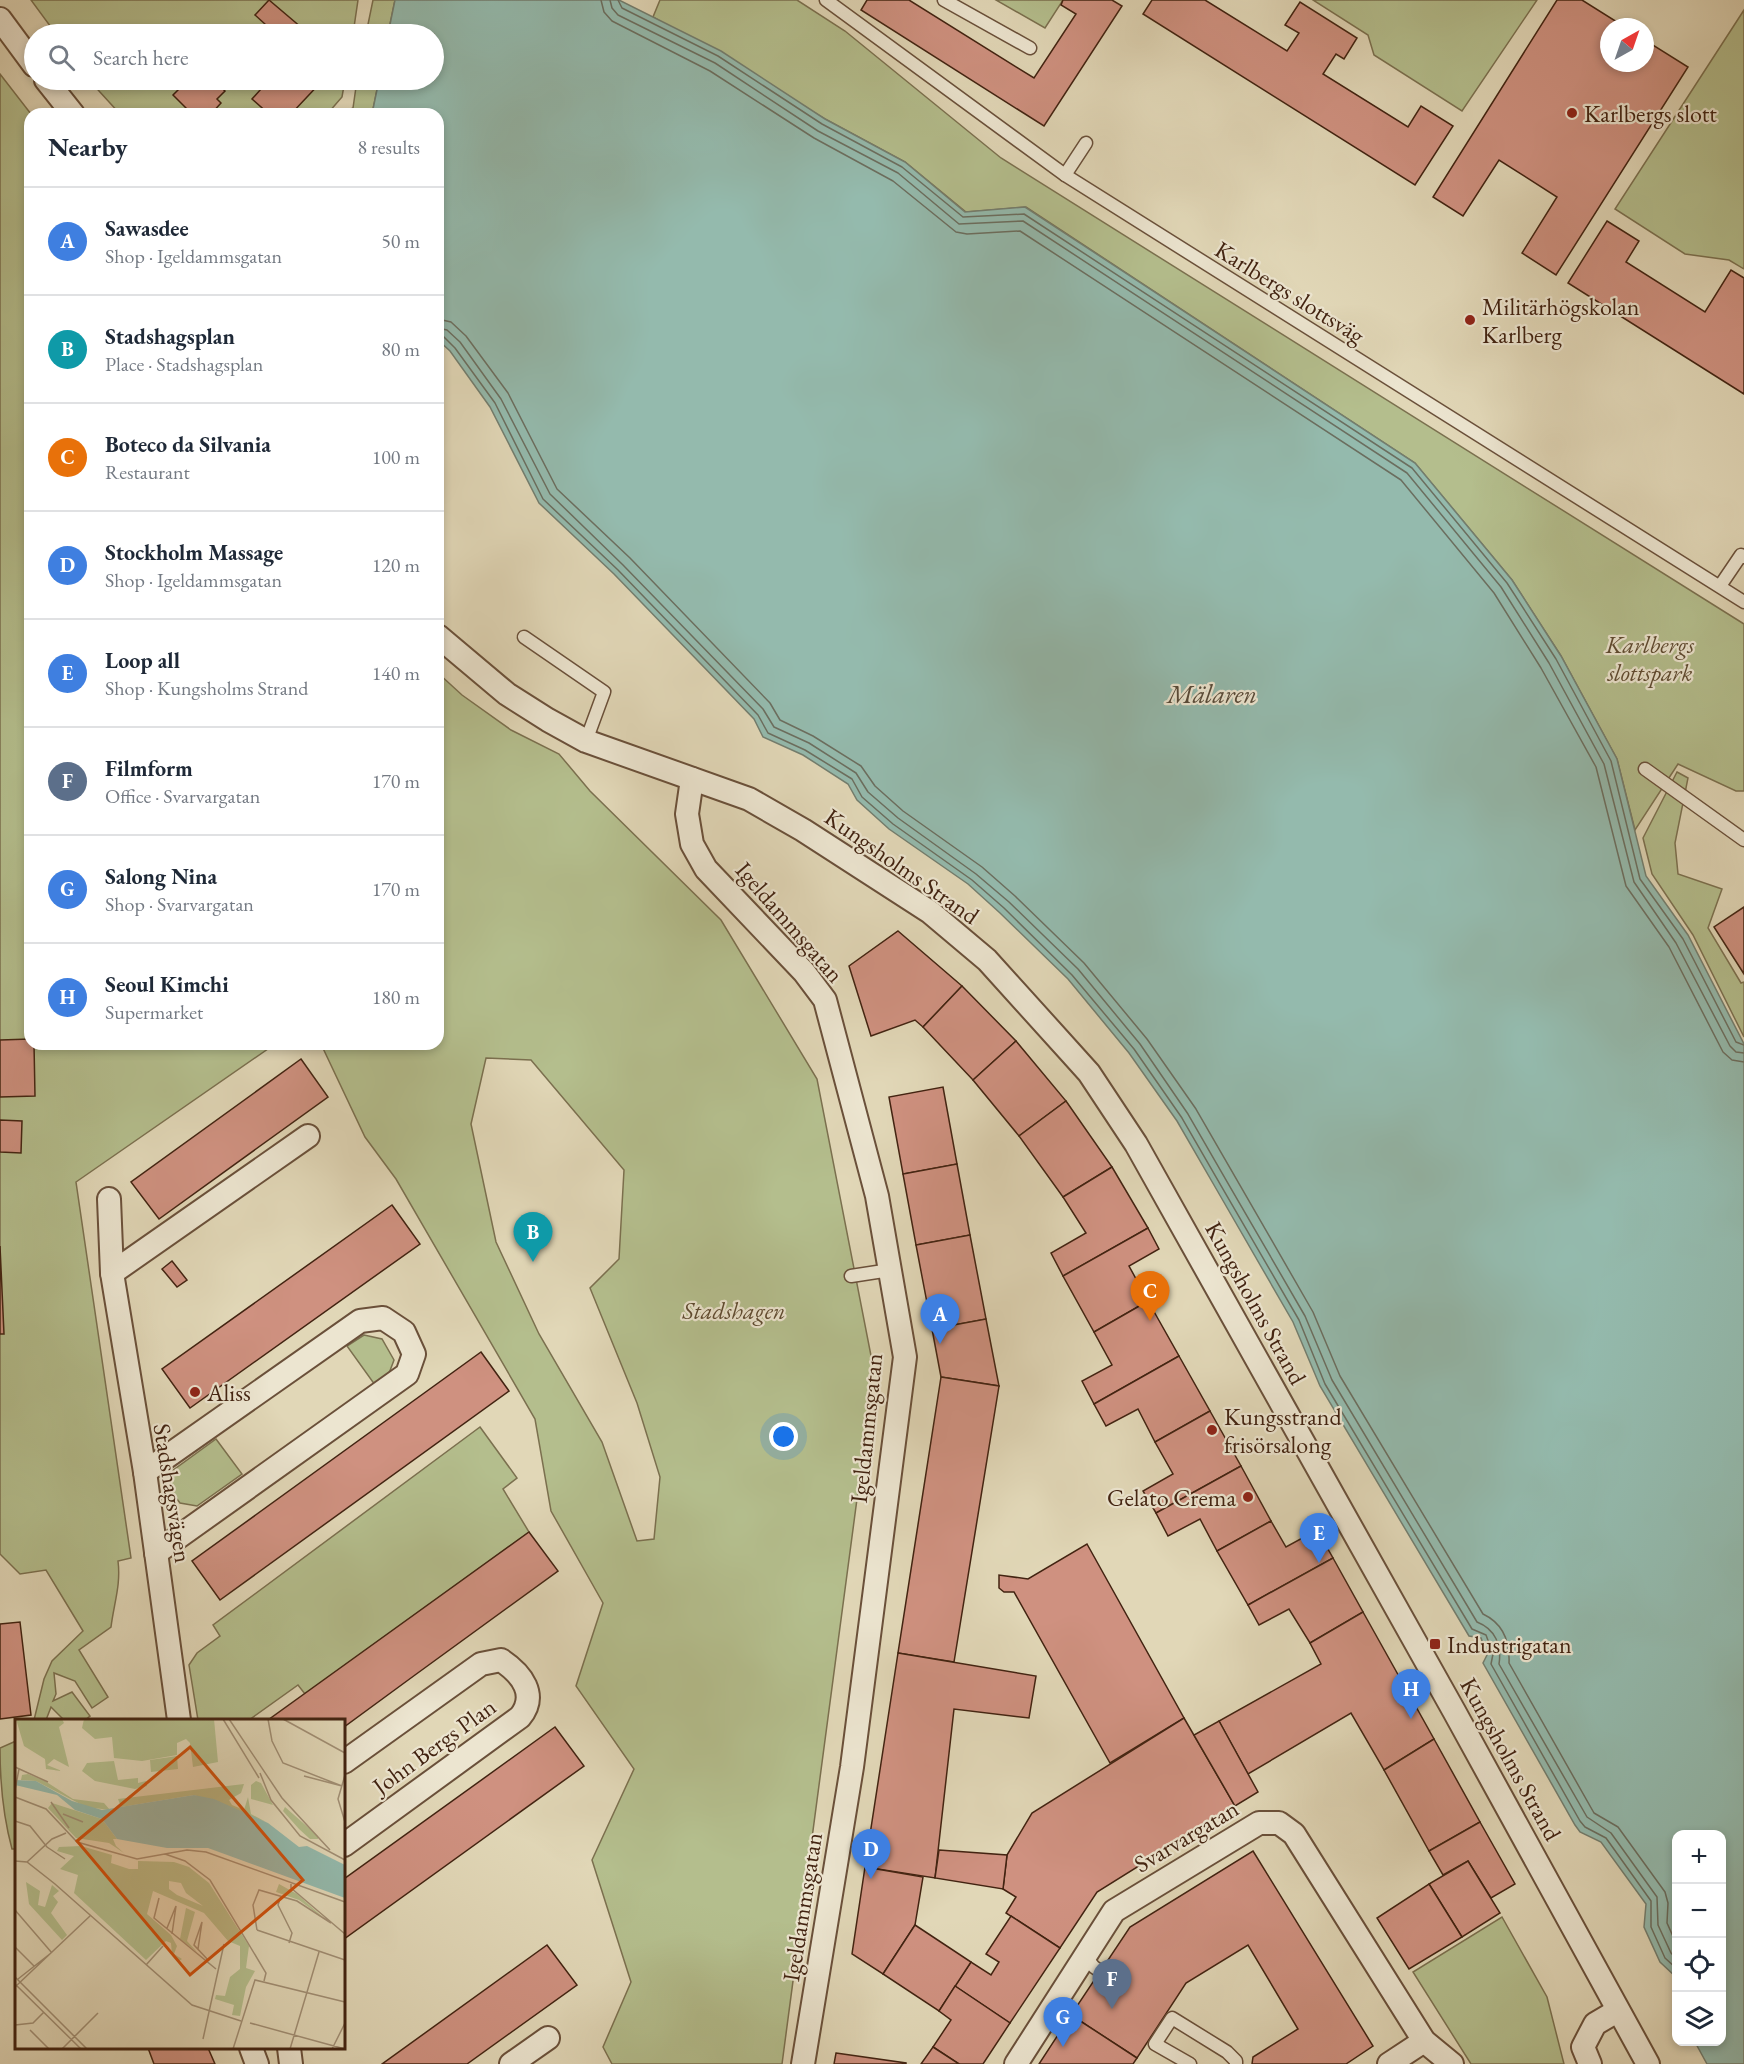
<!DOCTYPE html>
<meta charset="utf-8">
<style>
:root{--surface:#fff;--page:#f2f2f3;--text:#1f2937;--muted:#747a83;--line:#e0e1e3;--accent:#8f2418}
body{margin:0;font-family:"EB Garamond",serif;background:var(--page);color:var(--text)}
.controls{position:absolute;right:18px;bottom:18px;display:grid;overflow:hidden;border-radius:12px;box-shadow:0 3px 9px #0003}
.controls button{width:54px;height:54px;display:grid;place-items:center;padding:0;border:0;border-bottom:2px solid var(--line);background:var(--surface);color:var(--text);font:30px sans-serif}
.compass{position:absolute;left:1600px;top:18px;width:54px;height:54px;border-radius:50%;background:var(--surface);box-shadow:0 3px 9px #0003;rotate:40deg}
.you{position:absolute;left:784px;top:1437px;width:21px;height:21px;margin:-15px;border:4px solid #fff;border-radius:50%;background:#1a73e8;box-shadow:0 0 0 9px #1a73e833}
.badge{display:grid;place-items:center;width:39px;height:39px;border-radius:50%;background:var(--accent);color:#fff;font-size:20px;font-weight:700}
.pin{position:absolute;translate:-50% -50px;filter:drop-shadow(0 2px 3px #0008)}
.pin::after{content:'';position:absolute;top:32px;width:21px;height:18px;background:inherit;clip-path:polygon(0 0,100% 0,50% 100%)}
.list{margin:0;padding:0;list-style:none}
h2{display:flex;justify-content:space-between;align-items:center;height:78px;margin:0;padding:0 24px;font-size:26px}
h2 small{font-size:20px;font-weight:400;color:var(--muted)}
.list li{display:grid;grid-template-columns:39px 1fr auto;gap:18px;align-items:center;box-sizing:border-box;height:108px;padding:0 24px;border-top:2px solid var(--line)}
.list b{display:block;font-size:22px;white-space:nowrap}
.list p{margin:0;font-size:20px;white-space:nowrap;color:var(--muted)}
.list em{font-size:20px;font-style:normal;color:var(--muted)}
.icon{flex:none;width:33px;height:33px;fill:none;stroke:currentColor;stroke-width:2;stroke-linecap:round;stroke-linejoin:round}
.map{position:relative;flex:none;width:1744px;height:2064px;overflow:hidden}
.search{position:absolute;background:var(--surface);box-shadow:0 3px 9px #0003;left:24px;top:24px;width:420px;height:66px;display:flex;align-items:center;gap:15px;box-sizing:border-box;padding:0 21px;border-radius:33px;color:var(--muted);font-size:22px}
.panel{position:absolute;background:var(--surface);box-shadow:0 3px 9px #0003;left:24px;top:108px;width:420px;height:942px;border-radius:18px}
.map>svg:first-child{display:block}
.green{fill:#b4be8d;stroke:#7b704f;stroke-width:1.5;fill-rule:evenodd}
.water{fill:#94baad;stroke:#737e6f;stroke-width:1.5}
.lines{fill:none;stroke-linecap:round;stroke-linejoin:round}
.shore{stroke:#6b6e5f;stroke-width:1.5}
.building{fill:#cf9180;stroke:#422311;stroke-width:1.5}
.service-casing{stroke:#6a503a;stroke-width:15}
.minor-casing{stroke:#6a503a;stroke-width:26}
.service{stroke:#ece5d0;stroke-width:12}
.minor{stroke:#ece5d0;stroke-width:22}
.poi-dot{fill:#8f2418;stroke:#ece5d0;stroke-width:2}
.labels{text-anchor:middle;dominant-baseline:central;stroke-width:4.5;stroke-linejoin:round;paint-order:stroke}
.poi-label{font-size:24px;fill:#422311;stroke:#ece5d0;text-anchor:start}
.street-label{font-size:24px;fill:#422311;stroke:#ece5d0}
.park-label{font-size:24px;font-style:italic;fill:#5e4a30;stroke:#ece5d0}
.water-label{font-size:26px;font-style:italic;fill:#564938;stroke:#ece5d0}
.inset-road{fill:none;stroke:#a18f75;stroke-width:1.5}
.view{fill:#cf510d;fill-opacity:0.15;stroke:#cf510d;stroke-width:3}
.inset-edge{fill:none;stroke:#422311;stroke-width:3}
</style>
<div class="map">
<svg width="1744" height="2064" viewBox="0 0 1744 2064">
<rect width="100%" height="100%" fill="#e1d7b7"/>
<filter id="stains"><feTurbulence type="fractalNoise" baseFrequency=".00333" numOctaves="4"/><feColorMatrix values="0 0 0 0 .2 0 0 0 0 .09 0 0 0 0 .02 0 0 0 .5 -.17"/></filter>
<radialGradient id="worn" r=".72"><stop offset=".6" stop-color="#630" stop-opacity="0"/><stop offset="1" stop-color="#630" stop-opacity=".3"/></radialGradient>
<g class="green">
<path d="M31,0H358L353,34H56Z"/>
<path d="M373,0H395L388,34H366Z"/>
<path d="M660,0H797L845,31L1001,158L1744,624V791H1736L1678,764L1635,830L1617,759L1561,656L1512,580L1415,463L1026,207L966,212L905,162L825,119L653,17Z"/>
<path d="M996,0H1063L1045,28Z"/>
<path d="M1313,0H1537L1462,111L1374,55L1368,35Z"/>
<path d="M1744,10V269L1729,260L1685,254L1615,209Z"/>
<path d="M0,74L31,114L30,1044H275L76,1182L131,1558L118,1561C121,1585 114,1603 111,1627L79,1650L108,1697L92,1708L75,1681L54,1673L56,1694L53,1701L72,1692L90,1716L85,1720H64L51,1707L46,1720H34L44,1679L52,1661L83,1631L46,1570L20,1574L0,1554Z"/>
<path d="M89,80H345L342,97L329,112L334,114H120Z"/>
<path d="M357,80H379L372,114H340L353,108Z"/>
<path d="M438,673L462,695L511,730L559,754L590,791L721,920L817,1079L874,1371L782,2064H612L603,2047L631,1982L592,1860L634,1769L576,1686L603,1603L551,1511L535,1419L396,1179L365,1137L321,1044H438ZM486,1058L531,1060L624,1170L619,1259L590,1288L637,1403L660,1477L654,1539L637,1541L602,1442L539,1334L496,1242L471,1124Z"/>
<path d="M1677,772L1688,778L1675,843L1678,874L1722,889L1708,928L1741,983L1744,982V1037L1693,935L1652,874L1643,838Z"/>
<path d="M364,1335L382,1339L394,1360L388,1376L375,1385L347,1346Z"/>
<path d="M480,1427L517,1478L503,1489L529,1532L305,1694L298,1685L249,1720H198L189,1665L197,1653L220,1636L213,1625Z"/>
<path d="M216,1439L242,1474L197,1506L180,1503L170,1490L172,1471Z"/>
<path d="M16,1741V1849H12C3,1816 0,1781 0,1748Z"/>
<path d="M1502,1917L1547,1997L1564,2064H1471L1413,1972Z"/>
</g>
<path class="water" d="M395,0H619L721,51L825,119L905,162L965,212L1025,207L1415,463L1512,580L1561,656L1617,759L1646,876L1688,935L1744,1044V2064H1707L1695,2042H1722V1834H1676V1977L1660,1962L1644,1927L1646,1904L1601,1842L1580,1832L1575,1825L1483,1663L1487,1655L1481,1638L1469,1636L1320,1386L1293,1322L1218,1192L1177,1121L1129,1053L1068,979L1000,913L968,884L889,829L857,800L848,784L803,755L763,737L754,719L614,574L539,503L490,407L450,351L438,340V114H372L379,80H434V34H388Z"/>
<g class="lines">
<g class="shore">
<path d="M601,0L604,12L612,21L710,71L814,138L893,181L956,232L967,234L1020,231L1401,480L1494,593L1541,668L1596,767L1626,886L1669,947L1723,1052L1732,1060L1744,1062"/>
<path d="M610,0L612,8L618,15L715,63L818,131L898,173L959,224L1023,221L1407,473L1501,587L1549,663L1604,764L1634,882L1676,943L1730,1046L1736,1052L1744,1053"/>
<path d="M618,0L622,8L718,56L822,124L902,167L963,217L1024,214L1412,468L1507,583L1556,659L1611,761L1640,879L1683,939L1736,1042L1744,1045"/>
<path d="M438,319L451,322L466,336L508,393L557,489L630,558L770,703L780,720L813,736L861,766L875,786L903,811L982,867L1015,896L1084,963L1147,1039L1196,1109L1237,1180L1313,1312L1340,1376L1483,1614C1502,1623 1510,1641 1509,1663L1594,1813L1618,1827L1665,1892L1668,1903L1667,1923L1676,1943"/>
<path d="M438,328L447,330L460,342L501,399L550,494L623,565L763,709L774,727L809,743L856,773L868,792L898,818L976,874L1009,902L1078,969L1140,1044L1188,1114L1229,1185L1305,1316L1332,1380L1477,1622C1495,1629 1502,1645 1499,1664L1587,1817L1611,1833L1657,1897L1658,1925L1671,1953L1676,1958"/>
<path d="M438,336L444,337L455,348L495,403L543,499L618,570L758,715L768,733L805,750L852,779L862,797L893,824L972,880L1004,908L1072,975L1134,1049L1182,1118L1223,1189L1299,1320L1325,1384L1472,1629L1486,1635L1493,1654L1491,1664L1580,1821L1585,1827L1606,1838L1651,1901V1927L1665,1958L1676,1968"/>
</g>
</g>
<g class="building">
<path d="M269,0L302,28L296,34H276L255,15Z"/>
<path d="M867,0H909L1034,78L1076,14L1061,5L1063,0H1112L1122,6L1044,126L861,10Z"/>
<path d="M1152,0H1205L1287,51L1299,33L1285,25L1300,2L1357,38L1344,59L1336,54L1323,74L1408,127L1421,106L1453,126L1415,185L1143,14Z"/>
<path d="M1557,0H1582L1625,27H1609V63H1645V40L1688,67L1556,275L1522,253L1557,197L1499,160L1463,216L1433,197Z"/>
<path d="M188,80L205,82L212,80L225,91L217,99L221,103L211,114H192L173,95Z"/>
<path d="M269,80H323L291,114H269L252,99Z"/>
<path d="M1607,221L1639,241L1626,262L1705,312L1731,270L1744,278V394L1568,283Z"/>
<path d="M1744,907V974L1714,927Z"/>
<path d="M898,931L962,986L923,1027L915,1020L871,1036L849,966Z"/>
<path d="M962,986L1016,1041L973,1080L923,1027Z"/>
<path d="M30,1039V1044H34L35,1096L0,1097V1040Z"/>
<path d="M1016,1041L1066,1101L1019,1136L973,1080Z"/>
<path d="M301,1059L328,1097L159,1219L131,1182Z"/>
<path d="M943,1087L957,1164L903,1174L889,1097Z"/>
<path d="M1066,1101L1112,1167L1063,1197L1019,1136Z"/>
<path d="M0,1120L22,1121L21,1153L0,1152Z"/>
<path d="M957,1164L970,1235L916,1245L903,1174Z"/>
<path d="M1112,1167L1148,1228L1063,1276L1051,1253L1086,1233L1063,1197Z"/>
<path d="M392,1205L420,1244L190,1408L162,1369Z"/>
<path d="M1148,1228L1159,1249L1129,1266L1148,1301L1094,1332L1063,1276Z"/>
<path d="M970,1235L986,1319L932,1329L916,1245Z"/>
<path d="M0,1246L4,1334H0Z"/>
<path d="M172,1261L187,1280L177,1287L162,1269Z"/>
<path d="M1148,1301L1179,1356L1094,1404L1082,1381L1112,1365L1094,1332Z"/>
<path d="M986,1319L999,1386L941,1377L932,1329Z"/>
<path d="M481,1352L509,1391L220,1600L192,1561Z"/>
<path d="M1179,1356L1210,1411L1155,1442L1138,1409L1106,1426L1094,1404Z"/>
<path d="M941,1377L999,1386L954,1662L898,1653Z"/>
<path d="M1210,1411L1241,1466L1156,1513L1143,1491L1173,1474L1155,1442Z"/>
<path d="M1241,1466L1271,1521L1217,1551L1200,1519L1168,1536L1156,1513Z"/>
<path d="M1271,1521L1286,1547L1317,1530L1333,1558L1248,1605L1217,1551Z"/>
<path d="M529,1532L558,1571L415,1675L344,1727V1720H268Z"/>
<path d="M1087,1544L1184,1718L1110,1763L1014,1592H1004L999,1588V1575L1028,1579Z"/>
<path d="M1333,1558L1363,1612L1310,1643L1289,1609L1259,1625L1248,1605Z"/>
<path d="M1363,1612L1434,1739L1384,1770L1351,1713L1248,1774L1219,1721L1321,1664L1310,1643Z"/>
<path d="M20,1622L31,1715L0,1719V1624Z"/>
<path d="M898,1653L1036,1676L1029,1718L954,1709L935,1878L865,1867Z"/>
<path d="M1184,1718L1235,1806L1097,1892L1060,1948L1006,1913L1016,1897L1003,1889L1007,1855L1032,1813Z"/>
<path d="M1219,1721L1258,1792L1235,1806L1194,1735Z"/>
<path d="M555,1727L584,1766L344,1939V1879Z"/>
<path d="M1434,1739L1480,1822L1429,1851L1384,1770Z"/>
<path d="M1480,1822L1515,1884L1491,1898L1468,1861L1443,1875L1429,1851Z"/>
<path d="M939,1850L1007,1855L1003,1889L935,1878Z"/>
<path d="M1253,1851L1373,2046L1346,2064H1252L1253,2057L1298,2029L1248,1945L1186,1983L1137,2058L1071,2015L1095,1979L1116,1992L1125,1977L1106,1963L1130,1927Z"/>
<path d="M1468,1861L1500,1913L1462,1937L1429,1884Z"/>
<path d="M865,1867L923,1877L915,1925L883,1974L852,1954Z"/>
<path d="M1429,1884L1462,1937L1409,1969L1377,1918Z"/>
<path d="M1011,1916L1060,1948L1010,2023L955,1986L971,1962L991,1975L999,1962L986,1954Z"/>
<path d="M915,1925L971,1962L939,2011L883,1974Z"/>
<path d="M547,1945L577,1985L467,2064H382Z"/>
<path d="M955,1986L1010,2023L983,2064H959L933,2047L951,2020L939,2011Z"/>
<path d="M1071,2015L1137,2058L1133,2064H1039Z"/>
<path d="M933,2047L959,2064H921Z"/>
<path d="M148,2048H208L215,2064H154Z"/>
<path d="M836,2053L906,2063V2064H834Z"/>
</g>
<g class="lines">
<g class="service-casing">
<g id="service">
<path d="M826,0L1065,175L1744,602"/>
<path d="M944,0L1030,48"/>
<path d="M1065,175L1086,143"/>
<path d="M1720,586L1741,555L1744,557"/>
<path d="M524,637L604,692L586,741"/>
<path d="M1645,769L1744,840"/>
<path d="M851,1276L890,1270"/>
<path d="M1085,1956L1094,1967L1120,1985"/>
<path d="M1190,2064L1155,2044L1172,2018L1227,2052L1236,2061V2064"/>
</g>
</g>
<g class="minor-casing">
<g id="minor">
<path d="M0,19L34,65"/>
<path d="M46,80L73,114"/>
<path d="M438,636L507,694L548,720L586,741L749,799L803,830L930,912L987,960L1071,1053L1089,1073L1136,1144L1454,1711L1648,2064"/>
<path d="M692,779L687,814L692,844L706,869L804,972L825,1000L877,1196L905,1357L852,1767L803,2064"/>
<path d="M109,1199L112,1273"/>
<path d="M145,1472L360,1321L383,1318L404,1332L414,1354L407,1374L156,1553"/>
<path d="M179,1720L145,1472L112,1273L308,1136"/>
<path d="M344,1762L481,1664L501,1660C522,1674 538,1695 520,1717L344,1845"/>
<path d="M251,2048L257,2064"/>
<path d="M289,2048L291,2064"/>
<path d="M511,2064L548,2038"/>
<path d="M1016,2064L1114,1911L1259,1823H1279L1294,1834L1424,2041L1452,2064"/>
<path d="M1389,2064L1424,2041"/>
<path d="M1590,2064L1583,2047L1595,2024L1617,2011"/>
</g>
</g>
<use href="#service" class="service"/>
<use href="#minor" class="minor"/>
</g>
<g class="poi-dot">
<circle cx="1572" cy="113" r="6"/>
<circle cx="1470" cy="320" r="6"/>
<circle cx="195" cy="1392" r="6"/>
<circle cx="1212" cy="1430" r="6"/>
<circle cx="1248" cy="1497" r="6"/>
<rect x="1429" y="1638" width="12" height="12" rx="3"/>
</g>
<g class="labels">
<g class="poi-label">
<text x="1584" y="113">Karlbergs slott</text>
<text x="1482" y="306">Militärhögskolan<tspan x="1482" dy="28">Karlberg</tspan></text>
<text x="207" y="1392">Aliss</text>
<text x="1224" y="1416">Kungsstrand<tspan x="1224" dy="28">frisörsalong</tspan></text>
<text x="1236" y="1497" text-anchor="end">Gelato Crema</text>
<text x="1447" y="1644">Industrigatan</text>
</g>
<g class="street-label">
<text transform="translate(1290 292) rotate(32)">Karlbergs slottsväg</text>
<text transform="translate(902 866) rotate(35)">Kungsholms Strand</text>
<text transform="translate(790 922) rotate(49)">Igeldammsgatan</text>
<text transform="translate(1256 1303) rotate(61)">Kungsholms Strand</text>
<text transform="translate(866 1428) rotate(-84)">Igeldammsgatan</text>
<text transform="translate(173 1493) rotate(81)">Stadshagsvägen</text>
<text transform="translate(434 1746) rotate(-36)">John Bergs Plan</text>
<text transform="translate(1511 1759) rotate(61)">Kungsholms Strand</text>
<text transform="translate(1186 1836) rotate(-31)">Svarvargatan</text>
<text transform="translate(802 1907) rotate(-81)">Igeldammsgatan</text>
</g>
<g class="park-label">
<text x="1650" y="644">Karlbergs<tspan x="1650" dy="28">slottspark</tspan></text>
<text x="734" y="1310">Stadshagen</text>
</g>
<g class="water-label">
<text x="1212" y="694">Mälaren</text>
</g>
</g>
<g transform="translate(15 1719)">
<rect width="330" height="330" fill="#e1d7b7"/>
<path d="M1,0H47L49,4L44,8L54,48L39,40L32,46L47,52L31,50L30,40L9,27ZM69,0H199L203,43L178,48L175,24L171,20L162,24V36L127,42L99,39L97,18L80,20L67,9ZM162,37L163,50L136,53L135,41ZM99,42L103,61L123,59V64L131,62L132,67L120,70L80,62L67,52L72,44ZM13,55L30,62L58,80L89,84L95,91L71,88L21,62L6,61L7,56ZM241,62L246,64L258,86L236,80V66ZM229,65L226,74L214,81L217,86L229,91L233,78L236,95L251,103L179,76L106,88L103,80ZM37,84L87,100L102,120H98L101,127L109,134L94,124L61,119L33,89ZM270,88L303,117V120H295L284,110L268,92ZM66,127L97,136L96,144L114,150H123V142L159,143L174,148L194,164L234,227L231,249L240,252L231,268L225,297L217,296L219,286L200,280L201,276L210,277L215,258L225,250V227L213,222L189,194L138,172L132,195L156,216L162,227L159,235L167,240L164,242L157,236L156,224L151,222L131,241L59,174L63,156L45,150L59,137L42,132L44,128ZM154,162L166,164L171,174L188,187L162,176L154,170ZM11,163L25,172L23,186L30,188L37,166L44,172L38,177L43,183L36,194L52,216L47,221L14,185ZM264,165L282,175L311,201L284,181L261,173ZM171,189L180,193L172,222L182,233L165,220Z" fill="#b4be8d" fill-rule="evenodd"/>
<path d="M0,61L21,62L57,82L87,91L179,76L199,80L253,104L284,128L292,127L330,146V179L193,129H152L102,120L87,100L60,91L42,76L0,66Z" fill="#94baad"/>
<path class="inset-road" d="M208,0L244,59M214,0L267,79L315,131M253,0L257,22L268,44L327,67M268,0L330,34M0,48L33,63M245,54L256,81L285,117L330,141M330,56L323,80L330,103M289,57L327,67M0,71L4,50M0,78L31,90L62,123L122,140L172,131L191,133L330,183M36,83L54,109M48,95L68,103M0,102L15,107L32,128L50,140M150,135L170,142L195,161L251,254L249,262M0,142L12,143L40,165L177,286L226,302M12,143L37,120L51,114M276,165V169L330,215M266,177L263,186L277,214L274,224M144,179L139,199L201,250M0,191L37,234M152,209L161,187L157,215M242,211L238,186L244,171L282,182L316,204M242,211L330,241M0,228L19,247M183,230L187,203L179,226L194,242M131,246L148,227M0,258L72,330M3,260L36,234M0,265L66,330M0,268L75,197M235,304L330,330M0,306L18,304L29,293M15,311L34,330M188,320L209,225M47,330L83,294M218,330L240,261L330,283M275,330L304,233M317,330L330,304"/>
<path class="view" d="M175,28L288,161L175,256L62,122Z"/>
<rect width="330" height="330" class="inset-edge"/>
</g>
<rect width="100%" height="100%" filter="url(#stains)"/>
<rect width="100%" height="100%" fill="url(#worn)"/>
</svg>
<div class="controls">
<button>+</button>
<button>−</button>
<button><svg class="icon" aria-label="locate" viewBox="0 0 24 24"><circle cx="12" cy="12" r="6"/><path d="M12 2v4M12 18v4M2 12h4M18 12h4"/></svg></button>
<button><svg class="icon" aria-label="layers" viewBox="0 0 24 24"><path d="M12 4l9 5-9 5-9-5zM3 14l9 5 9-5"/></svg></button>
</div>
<svg class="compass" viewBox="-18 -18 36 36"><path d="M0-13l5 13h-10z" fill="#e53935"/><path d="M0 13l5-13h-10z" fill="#747a83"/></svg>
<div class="you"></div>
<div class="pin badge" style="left:940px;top:1344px;background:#3f7fe0">A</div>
<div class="pin badge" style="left:533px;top:1262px;background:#0f9aa8">B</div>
<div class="pin badge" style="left:1150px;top:1321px;background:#e8710a">C</div>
<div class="pin badge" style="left:871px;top:1879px;background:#3f7fe0">D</div>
<div class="pin badge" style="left:1319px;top:1563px;background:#3f7fe0">E</div>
<div class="pin badge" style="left:1112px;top:2009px;background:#5c6f8a">F</div>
<div class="pin badge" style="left:1063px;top:2047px;background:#3f7fe0">G</div>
<div class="pin badge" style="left:1411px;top:1719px;background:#3f7fe0">H</div>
<div class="search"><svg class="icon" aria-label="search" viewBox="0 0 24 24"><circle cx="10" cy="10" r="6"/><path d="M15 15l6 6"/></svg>Search here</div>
<section class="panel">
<h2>Nearby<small>8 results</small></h2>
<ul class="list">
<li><span class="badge" style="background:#3f7fe0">A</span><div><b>Sawasdee</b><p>Shop · Igeldammsgatan</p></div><em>50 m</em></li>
<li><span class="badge" style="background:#0f9aa8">B</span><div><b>Stadshagsplan</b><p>Place · Stadshagsplan</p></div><em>80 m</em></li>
<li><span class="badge" style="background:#e8710a">C</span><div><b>Boteco da Silvania</b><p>Restaurant</p></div><em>100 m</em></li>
<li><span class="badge" style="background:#3f7fe0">D</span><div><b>Stockholm Massage</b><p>Shop · Igeldammsgatan</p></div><em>120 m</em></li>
<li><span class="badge" style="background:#3f7fe0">E</span><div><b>Loop all</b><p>Shop · Kungsholms Strand</p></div><em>140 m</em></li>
<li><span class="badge" style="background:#5c6f8a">F</span><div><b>Filmform</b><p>Office · Svarvargatan</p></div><em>170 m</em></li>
<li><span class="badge" style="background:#3f7fe0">G</span><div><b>Salong Nina</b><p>Shop · Svarvargatan</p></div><em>170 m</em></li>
<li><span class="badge" style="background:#3f7fe0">H</span><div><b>Seoul Kimchi</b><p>Supermarket</p></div><em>180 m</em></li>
</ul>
</section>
</div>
